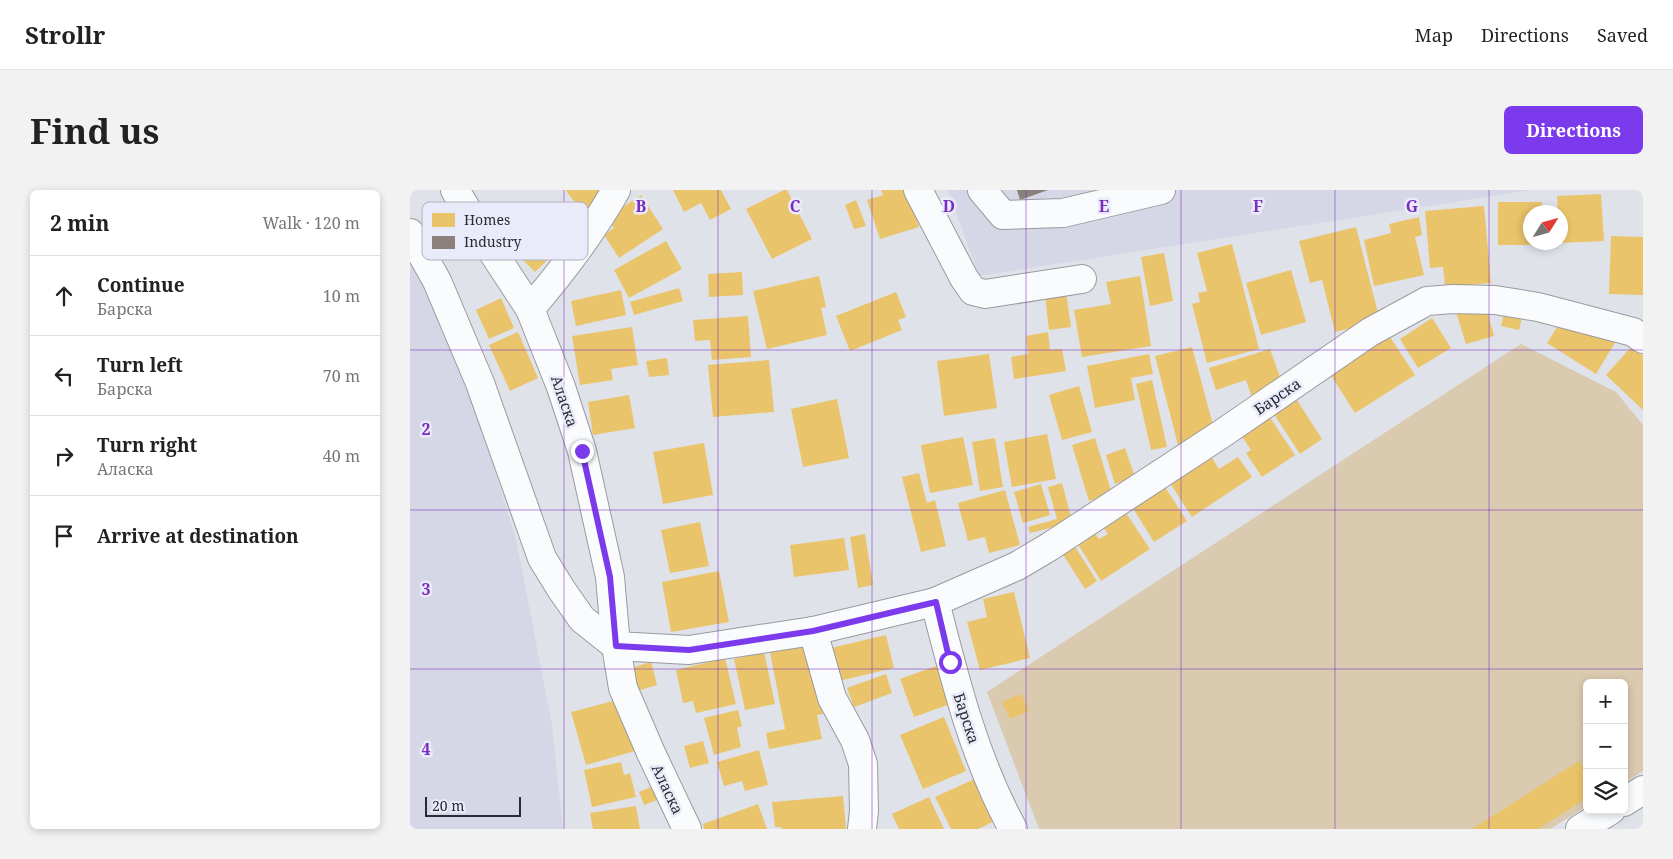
<!DOCTYPE html>
<meta charset="utf-8">
<style>
:root{--surface:#fff;--page:#f2f2f2;--text:#222;--muted:#767676;--line:#e0e0e0;--accent:#7c3aed}
body{margin:0;font-family:"Noto Serif",serif;background:var(--page);color:var(--text)}
.controls{position:absolute;right:15px;bottom:15px;display:grid;overflow:hidden;border-radius:8px;box-shadow:0 2px 8px #0003}
.controls button{width:45px;height:45px;display:grid;place-items:center;padding:0;border:0;border-bottom:1px solid var(--line);background:var(--surface);color:var(--text);font:25px sans-serif}
.compass{position:absolute;left:1113px;top:15px;width:45px;height:45px;border-radius:50%;background:var(--surface);box-shadow:0 2px 8px #0003;rotate:53deg}
.scale{position:absolute;left:15px;bottom:12px;width:96px;box-sizing:border-box;padding-left:5px;border:2px solid #2b2b31;border-top:0;font-size:14px;line-height:18px;white-space:nowrap;color:#2b2b31;-webkit-text-stroke:4px #eaebfa;paint-order:stroke}
.stop{position:absolute;width:15px;height:15px;margin:-11px;border:4px solid #7c3aed;border-radius:50%;background:#fff}
.stop.end{background:#7c3aed;border-color:#fff;box-shadow:0 1px 5px #0008}
.list{margin:0;padding:0;list-style:none}
h2{display:flex;justify-content:space-between;align-items:center;height:65px;margin:0;padding:0 20px;font-size:21px}
h2 small{font-size:16px;font-weight:400;color:var(--muted)}
.list li{display:grid;grid-template-columns:32px 1fr auto;gap:15px;align-items:center;box-sizing:border-box;height:80px;padding:0 20px;border-top:1px solid var(--line)}
.list b{display:block;font-size:19px;white-space:nowrap}
.list p{margin:0;font-size:16px;white-space:nowrap;color:var(--muted)}
.list em{font-size:16px;font-style:normal;color:var(--muted)}
.icon{flex:none;width:28px;height:28px;fill:none;stroke:currentColor;stroke-width:2;stroke-linecap:round;stroke-linejoin:round}
.map{position:relative;flex:none;width:1233px;height:639px;overflow:hidden;border-radius:8px}
header{display:flex;align-items:center;gap:30px;box-sizing:border-box;height:70px;padding:0 25px;background:var(--surface);border-bottom:1px solid var(--line)}
header strong{font-size:24px}
nav{display:flex;gap:28px;margin-inline-start:auto;font-size:18px}
.intro{display:flex;align-items:center;justify-content:space-between;box-sizing:border-box;height:120px;padding:0 30px}
h1{margin:0;font-size:35px}
.button{padding:12px 22px;border-radius:8px;background:var(--accent);color:#fff;font-size:18px;font-weight:700}
main{display:flex;gap:30px;padding:0 30px}
aside{flex:1;background:var(--surface);border-radius:8px;box-shadow:0 2px 8px #0003}
.map>svg:first-child{display:block}
.built{fill:#d5d6e6}
.green{fill:#dacaaf}
.homes{fill:#e9c46a}
.industry{fill:#8a817c}
.lines{fill:none;stroke-linecap:round;stroke-linejoin:round}
.minor-casing{stroke:#9a9aa0;stroke-width:30}
.minor{stroke:#fafbfc;stroke-width:28}
.route{stroke:#7c3aed;stroke-width:6}
.grid{fill:none;stroke:#7b2cbf;stroke-width:1;stroke-opacity:0.55}
.labels{text-anchor:middle;dominant-baseline:central;stroke-width:5;stroke-linejoin:round;paint-order:stroke}
.street-label{font-size:15px;fill:#2b2b31;stroke:#eaebfa}
.key{fill:#eaebfa;stroke:#b1b1be;stroke-width:1}
.key-label{font-size:14px;fill:#2b2b31}
.grid-label{font-size:16px;text-anchor:middle;font-weight:bold;fill:#7b2cbf;stroke:#eaebfa;stroke-width:5;stroke-linejoin:round;paint-order:stroke}
</style>
<header>
<strong>Strollr</strong>
<nav><a>Map</a><a>Directions</a><a>Saved</a></nav>
</header>
<div class="intro"><h1>Find us</h1><a class="button">Directions</a></div>
<main>
<aside>
<h2>2 min<small>Walk · 120 m</small></h2>
<ul class="list">
<li><svg class="icon" aria-label="ahead" viewBox="0 0 24 24"><path d="M12 20V5M6 11l6-6 6 6"/></svg><div><b>Continue</b><p>Барска</p></div><em>10 m</em></li>
<li><svg class="icon" aria-label="left" viewBox="0 0 24 24"><path d="M17 20v-9H6M10 6l-5 5 5 5"/></svg><div><b>Turn left</b><p>Барска</p></div><em>70 m</em></li>
<li><svg class="icon" aria-label="right" viewBox="0 0 24 24"><path d="M7 20v-9h11M14 6l5 5-5 5"/></svg><div><b>Turn right</b><p>Аласка</p></div><em>40 m</em></li>
<li><svg class="icon" aria-label="arrive" viewBox="0 0 24 24"><path d="M6 21V4h12l-3 4 3 4H6"/></svg><div><b>Arrive at destination</b></div></li>
</ul>
</aside>
<div class="map">
<svg width="1233" height="639" viewBox="0 0 1233 639">
<rect width="100%" height="100%" fill="#e0e2ea"/>
<g class="built">
<path d="M538,0H1121L569,86Z"/>
<path d="M0,68L55,185L106,349L142,535L153,639H0Z"/>
</g>
<path class="green" d="M1111,154L1206,202L1233,235V581L1214,593V493H1177V616L1140,639H629L577,502Z"/>
<g class="homes">
<path d="M157,0H190L175,25L156,1Z"/>
<path d="M263,0H311L321,19L300,30L291,13L274,22Z"/>
<path d="M374,0H377L402,49L362,69L336,19Z"/>
<path d="M471,0H497L509,37L470,49L457,10L473,5Z"/>
<path d="M1191,4L1194,51L1150,53V22H1148L1147,6Z"/>
<path d="M231,5L253,39L209,68L194,45L204,38L197,27Z"/>
<path d="M446,10L456,36L444,39L435,15Z"/>
<path d="M1088,12H1132V22H1120V52H1132V55H1088Z"/>
<path d="M140,13L167,41L125,82L97,54Z"/>
<path d="M1074,16L1081,93L1035,97L1033,77L1020,78L1015,21Z"/>
<path d="M1009,27L1012,45L1005,47L1014,85L964,96L954,50L981,43L979,34Z"/>
<path d="M946,37L970,131L925,142L912,90L900,93L889,51Z"/>
<path d="M1201,46L1233,47V105L1199,104Z"/>
<path d="M256,51L272,79L219,108L204,80Z"/>
<path d="M822,54L849,159L797,173L782,114L790,112L788,103L797,101L787,63Z"/>
<path d="M754,63L763,111L740,116L731,67Z"/>
<path d="M881,80L896,132L851,145L836,93Z"/>
<path d="M332,82L333,105L299,107L298,84Z"/>
<path d="M409,86L416,117L411,118L417,145L357,159L343,101Z"/>
<path d="M730,86L741,156L672,167L664,120L701,114L696,92Z"/>
<path d="M655,94L661,137L639,140L634,97Z"/>
<path d="M269,98L273,111L224,125L220,112Z"/>
<path d="M211,100L216,125L166,136L161,111Z"/>
<path d="M486,102L496,127L488,130L492,140L440,161L426,126Z"/>
<path d="M91,108L104,138L79,149L66,120Z"/>
<path d="M1045,119L1077,120L1084,146L1056,154Z"/>
<path d="M1095,119L1113,123L1109,140L1091,136Z"/>
<path d="M338,126L341,167L302,170L300,150L285,151L283,130Z"/>
<path d="M1022,128L1041,158L1008,178L990,149Z"/>
<path d="M1149,134L1160,141L1164,134L1206,151L1186,184L1137,153Z"/>
<path d="M222,137L228,175L201,179L203,190L170,195L162,146Z"/>
<path d="M108,142L128,188L100,201L79,155Z"/>
<path d="M638,142L640,160L652,159L656,181L604,189L601,167L618,164L616,146Z"/>
<path d="M978,144L1005,185L945,223L919,182Z"/>
<path d="M1222,156L1233,166V220L1196,185Z"/>
<path d="M782,157L806,246L768,255L745,166Z"/>
<path d="M860,159L870,187L843,210L836,190L806,200L799,178Z"/>
<path d="M579,164L587,218L534,226L527,171Z"/>
<path d="M739,164L743,184L721,188L725,210L685,218L677,176Z"/>
<path d="M257,168L259,185L239,187L236,171Z"/>
<path d="M359,170L364,222L303,227L298,175Z"/>
<path d="M742,190L757,257L741,260L726,194Z"/>
<path d="M669,196L682,242L652,250L639,205Z"/>
<path d="M219,205L225,238L183,245L178,212Z"/>
<path d="M885,207L912,249L890,264L862,221Z"/>
<path d="M427,209L439,268L393,277L381,219Z"/>
<path d="M857,223L885,265L852,287L836,263L841,260L829,242Z"/>
<path d="M637,244L646,289L602,297L594,252Z"/>
<path d="M553,247L563,295L520,303L511,255Z"/>
<path d="M585,248L593,297L570,301L562,252Z"/>
<path d="M685,248L702,304L679,311L662,255Z"/>
<path d="M294,253L303,305L253,314L243,262Z"/>
<path d="M715,258L725,287L705,294L696,265Z"/>
<path d="M799,263L809,279L828,267L842,287L782,327L758,290Z"/>
<path d="M509,283L517,313L525,310L536,356L511,362L492,287Z"/>
<path d="M652,293L661,327L652,335L620,343L618,337L647,329L638,297Z"/>
<path d="M631,294L640,325L613,333L604,302Z"/>
<path d="M753,294L777,331L744,352L721,315Z"/>
<path d="M595,300L610,355L579,363L575,347L558,351L548,313Z"/>
<path d="M714,320L740,359L691,391L664,348L681,337L689,349L698,344L691,334Z"/>
<path d="M290,332L299,376L260,383L251,340Z"/>
<path d="M455,344L463,395L448,398L440,347Z"/>
<path d="M434,348L439,380L384,387L380,355Z"/>
<path d="M662,352L687,391L675,399L650,360Z"/>
<path d="M309,381L319,432L261,442L252,392Z"/>
<path d="M604,402L620,468L570,480L557,432L577,427L573,409Z"/>
<path d="M476,445L484,478L429,491L421,458Z"/>
<path d="M397,450L402,471L397,473L401,489L407,488L413,524L407,525L412,549L359,559L356,543L375,539L359,457Z"/>
<path d="M354,462L365,514L335,520L324,469Z"/>
<path d="M315,468L326,514L286,523L283,511L273,513L266,480Z"/>
<path d="M241,472L247,495L227,501L221,478Z"/>
<path d="M529,475L543,513L504,527L490,489Z"/>
<path d="M476,484L482,503L444,517L437,498Z"/>
<path d="M611,504L619,521L600,529L592,512Z"/>
<path d="M211,509L225,561L176,575L161,522Z"/>
<path d="M328,520L332,536L327,538L331,557L304,565L294,528Z"/>
<path d="M534,527L556,581L513,599L490,545Z"/>
<path d="M293,551L299,573L280,578L274,556Z"/>
<path d="M349,560L358,595L335,601L332,591L314,596L307,572Z"/>
<path d="M1169,571L1177,583V608L1128,639H1062Z"/>
<path d="M211,572L214,585L220,583L226,607L182,617L174,580Z"/>
<path d="M571,586L591,628L568,639H541L525,607Z"/>
<path d="M245,595L250,609L234,615L229,602Z"/>
<path d="M433,606L436,639H372L371,637H365L362,612Z"/>
<path d="M519,607L534,639H489L482,624Z"/>
<path d="M348,614L357,639H294L293,634Z"/>
<path d="M226,616L230,639H183L180,623Z"/>
</g>
<path class="industry" d="M607,0H638L610,10Z"/>
<g class="lines">
<g class="minor-casing">
<g id="minor">
<path d="M45,0L80,58L120,119L151,197L172,261L200,387L206,456L213,498L241,563L277,639"/>
<path d="M508,0L554,88L563,101L575,104L672,89"/>
<path d="M572,0L593,25L653,23L751,0"/>
<path d="M0,43L27,91L70,193L132,368L151,399L172,429L206,456L279,460L403,441L525,412L607,376L639,357L813,243L960,142L1017,111L1043,109L1085,110L1128,117L1223,142L1233,149"/>
<path d="M120,119C152,82 182,42 206,0"/>
<path d="M525,412C545,490 564,568 603,639"/>
<path d="M403,441L422,508L445,550L453,574L454,621L452,639"/>
<path d="M1214,612L1233,600"/>
<path d="M1170,639L1201,620"/>
</g>
</g>
<use href="#minor" class="minor"/>
</g>
<g class="lines">
<path class="route" d="M172,261L200,387L206,456L279,460L403,441L526,412L540,472"/>
</g>
<path class="grid" d="M154,0V639M308,0V639M462,0V639M616,0V639M771,0V639M925,0V639M1079,0V639M0,160H1233M0,320H1233M0,479H1233"/>
<g class="labels">
<g class="street-label">
<text transform="translate(867 206) rotate(-34)">Барска</text>
<text transform="translate(155 211) rotate(71)">Аласка</text>
<text transform="translate(557 528) rotate(72)">Барска</text>
<text transform="translate(258 599) rotate(65)">Аласка</text>
</g>
</g>
<rect x="12" y="12" width="166" height="58" rx="8" class="key"/>
<rect x="22" y="23" width="23" height="14" fill="#e9c46a"/>
<rect x="22" y="46" width="23" height="13" fill="#8a817c"/>
<g class="key-label">
<text x="54" y="35">Homes</text>
<text x="54" y="57">Industry</text>
</g>
<g class="grid-label">
<text x="231" y="22">B</text>
<text x="385" y="22">C</text>
<text x="539" y="22">D</text>
<text x="694" y="22">E</text>
<text x="848" y="22">F</text>
<text x="1002" y="22">G</text>
<text x="16" y="245">2</text>
<text x="16" y="405">3</text>
<text x="16" y="565">4</text>
</g>
</svg>
<div class="controls">
<button>+</button>
<button>−</button>
<button><svg class="icon" aria-label="layers" viewBox="0 0 24 24"><path d="M12 4l9 5-9 5-9-5zM3 14l9 5 9-5"/></svg></button>
</div>
<svg class="compass" viewBox="-18 -18 36 36"><path d="M0-13l5 13h-10z" fill="#e53935"/><path d="M0 13l5-13h-10z" fill="#767676"/></svg>
<div class="scale">20 m</div>
<div class="stop" style="left:540px;top:472px"></div>
<div class="stop end" style="left:172px;top:261px"></div>
</div>
</main>
